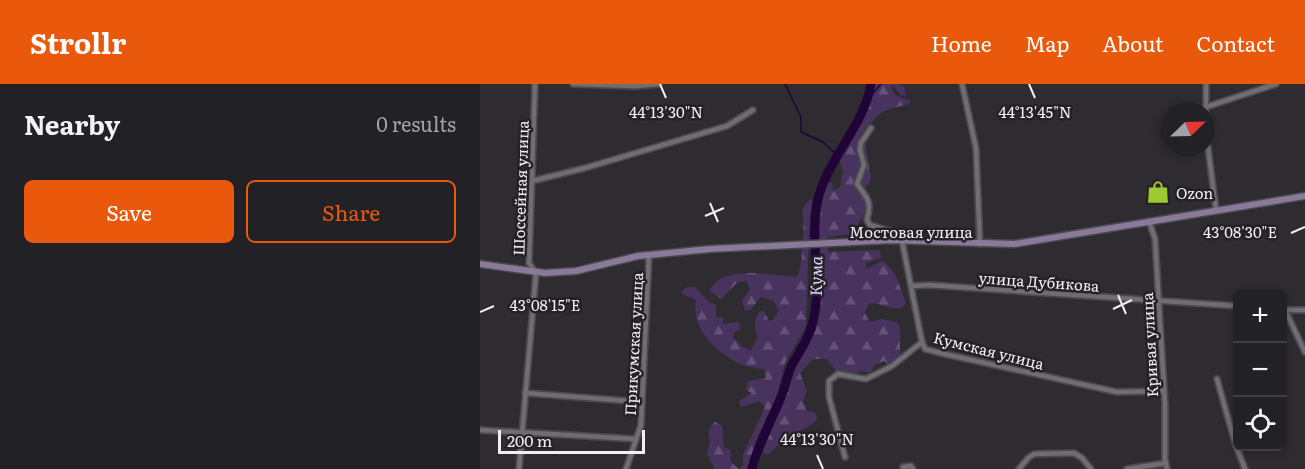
<!DOCTYPE html>
<meta charset="utf-8">
<style>
:root{--surface:#222125;--page:#2a292d;--text:#f1f3f6;--muted:#a2a3a7;--line:#3f3e42;--accent:#ea580c}
body{margin:0;font-family:Literata,serif;background:var(--page);color:var(--text)}
.controls{position:absolute;right:18px;bottom:18px;display:grid;overflow:hidden;border-radius:9px;box-shadow:0 3px 9px #0003}
.controls button{width:54px;height:54px;display:grid;place-items:center;padding:0;border:0;border-bottom:2px solid var(--line);background:var(--surface);color:var(--text);font:30px sans-serif}
.compass{position:absolute;left:681px;top:18px;width:54px;height:54px;border-radius:50%;background:var(--surface);box-shadow:0 3px 9px #0003;rotate:67deg}
.scale{position:absolute;left:18px;bottom:15px;width:147px;box-sizing:border-box;padding-left:6px;border:3px solid #f0eff2;border-top:0;font-size:16px;line-height:21px;white-space:nowrap;color:#f0eff2;-webkit-text-stroke:4px #242227;paint-order:stroke}
.list{margin:0;padding:0;list-style:none}
h2{display:flex;justify-content:space-between;align-items:center;height:78px;margin:0;padding:0 24px;font-size:26px}
h2 small{font-size:20px;font-weight:400;color:var(--muted)}
.actions{display:flex;gap:12px;padding:18px 24px}
.actions a{flex:1;padding:14px 0;border:2px solid var(--accent);border-radius:9px;text-align:center;font-size:21px;color:var(--accent)}
.actions .main{background:var(--accent);color:#fff}
.icon{flex:none;width:33px;height:33px;fill:none;stroke:currentColor;stroke-width:2;stroke-linecap:round;stroke-linejoin:round}
.map{position:relative;flex:none;width:825px;height:385px;overflow:hidden}
header{display:flex;align-items:center;gap:36px;box-sizing:border-box;height:84px;padding:0 30px;background:var(--accent);color:#fff}
header strong{font-size:28px}
nav{display:flex;gap:33px;margin-inline-start:auto;font-size:21px}
main{display:flex}
aside{flex:1;background:var(--surface)}
.map>svg:first-child{display:block}
.forest{fill:url(#forest-firs)}
.lines{fill:none;stroke-linecap:round;stroke-linejoin:round}
.stream{stroke:#210437;stroke-width:1.5}
.river{stroke:#210437;stroke-width:9}
.street-casing{stroke:#4a494d;stroke-width:8}
.secondary-casing{stroke:#4a494d;stroke-width:9}
.street{stroke:#6f6c73;stroke-width:4.5}
.secondary{stroke:#897a9a;stroke-width:6}
.ticks{fill:none;stroke:#f0eff2;stroke-width:2}
.labels{text-anchor:middle;dominant-baseline:central;stroke-width:5;stroke-linejoin:round;paint-order:stroke}
.street-label{font-size:15px;fill:#f0eff2;stroke:#242227}
.poi-label{font-size:15px;fill:#f0eff2;stroke:#242227;text-anchor:start}
.water-label{font-size:16px;font-style:italic;fill:#e4d2fb;stroke:#242227}
.ticks-label{font-size:15px;text-anchor:middle;fill:#f0eff2;stroke:#242227;stroke-width:5;stroke-linejoin:round;paint-order:stroke}
</style>
<header>
<strong>Strollr</strong>
<nav><a>Home</a><a>Map</a><a>About</a><a>Contact</a></nav>
</header>
<main>
<aside>
<h2>Nearby<small>0 results</small></h2>
<ul class="list">
</ul>
<div class="actions"><a class="main">Save</a><a>Share</a></div>
</aside>
<div class="map">
<svg width="825" height="385" viewBox="0 0 825 385">
<defs>
<pattern id="forest-firs" width="22" height="20" patternUnits="userSpaceOnUse" patternTransform="scale(1.5)"><rect width="22" height="20" fill="#48335f"/><path d="M5 1l3.5 6h-7zM16 11l3.5 6h-7z" fill="#635176"/></pattern>
</defs>
<rect width="100%" height="100%" fill="#2e2c31"/>
<g class="forest">
<path d="M395,0H420L424,3L426,12L421,11L413,2L411,3L415,11L431,17L429,20C402,27 400,25 384,49L391,96L381,110C393,123 379,138 371,150L347,153L348,168L400,166L401,174L386,179V185L402,177C417,186 420,204 426,219L422,224C411,226 400,219 389,219L385,229L390,238L402,235L418,239L420,245V273L409,281L404,277L395,281L391,288L381,287L376,290L357,288L347,275H333L320,289L327,307L323,316L327,327L335,328L337,334L331,341L302,357L289,370H284L283,367L309,304L313,287L336,246L340,211L338,146L344,102L348,98L352,99L353,107L360,103L363,87L359,75L384,33Z"/>
<path d="M332,115L329,147L326,243L305,279L297,311L277,354L267,385H260L263,381V371L285,323L279,317L261,323L259,317L272,309L266,306L268,297L286,294L284,285C276,284 267,283 260,280C236,267 211,246 216,216L201,209L206,203H215L229,218L236,221V234L243,233V240L259,238L260,246L254,248L253,253L262,263L271,266L278,253C274,245 274,236 279,228L284,227L289,237L293,236L299,226L293,217L281,213L270,226L265,227L262,216L270,206L267,197L258,198L241,215L229,206C233,201 238,195 244,193C265,185 294,191 317,193C323,180 325,140 322,126L328,117Z"/>
<path d="M234,337L242,342L244,364L250,365L251,378L259,385H235L227,370L230,358L228,349Z"/>
</g>
<g class="lines">
<g class="stream">
<path d="M305,0L321,33V48L343,58L357,71"/>
<path d="M389,14L401,0"/>
</g>
<path class="river" d="M272,385C276,364 293,334 301,313C305,303 307,293 311,283C317,271 326,259 330,247C346,203 327,155 339,111C351,71 384,41 391,0"/>
<g class="street-casing">
<g id="street">
<path d="M93,0L156,2L179,0"/>
<path d="M482,0L496,64L500,160"/>
<path d="M726,0V48L736,126"/>
<path d="M726,23L796,0"/>
<path d="M391,44L381,59L380,66L384,81L377,100C388,115 392,117 387,136L390,141L417,149L422,157L442,258"/>
<path d="M52,97L105,84L247,42L273,26"/>
<path d="M669,137L675,155L685,320V375L687,385"/>
<path d="M431,202L449,201L758,222"/>
<path d="M805,226L825,268"/>
<path d="M805,226H825"/>
<path d="M737,295L755,359L765,385"/>
<path d="M45,309L162,318"/>
<path d="M0,346L156,355"/>
<path d="M365,373L349,313V297L358,290L386,295L412,282L442,258L445,265L460,269L637,308L684,307"/>
<path d="M423,383L431,382L433,385"/>
<path d="M39,385L56,189L49,179L55,0"/>
<path d="M146,385L161,341L169,171"/>
<path d="M539,385L548,374L554,370L594,369L602,374L611,385"/>
<path d="M647,385L686,379"/>
</g>
</g>
<g class="secondary-casing">
<path id="secondary" d="M0,180L65,189L96,187L158,172L230,165L411,156L534,160L825,112"/>
</g>
<use href="#street" class="street"/>
<use href="#secondary" class="secondary"/>
</g>
<path class="ticks" d="M180,0L186,14M549,0L555,14M230,119L238,138M225,132L244,124M811,149L825,143M638,211L646,230M633,225L652,216M0,228L14,222M337,371L343,385"/>
<defs>
<g id="shop-bare" transform="scale(1.8)"><path d="M-5-2.5h2.3a2.7 3.5 0 0 1 5.4 0H5L5.5 6h-11ZM-1.5-2.5h3a1.5 2.3 0 0 0-3 0Z" fill="#9dca30" stroke="#242227" stroke-width="2.5" paint-order="stroke"/></g>
</defs>
<g fill-rule="evenodd">
<use href="#shop-bare" x="678" y="108"/>
</g>
<g class="labels">
<g class="street-label">
<text transform="translate(40 104) rotate(-88)">Шоссейная улица</text>
<text x="431" y="147">Мостовая улица</text>
<text transform="translate(559 197) rotate(4)">улица Дубикова</text>
<text transform="translate(153 260) rotate(-87)">Прикумская улица</text>
<text transform="translate(669 261) rotate(-93)">Кривая улица</text>
<text transform="translate(509 266) rotate(14)">Кумская улица</text>
</g>
<g class="poi-label">
<text x="696" y="108">Ozon</text>
</g>
<g class="water-label">
<text transform="translate(335 192) rotate(-89)">Кума</text>
</g>
</g>
<g class="ticks-label">
<text x="555" y="34">44°13'45"N</text>
<text x="186" y="34">44°13'30"N</text>
<text x="760" y="154">43°08'30"E</text>
<text x="65" y="227">43°08'15"E</text>
<text x="337" y="361">44°13'30"N</text>
</g>
</svg>
<div class="controls">
<button>+</button>
<button>−</button>
<button><svg class="icon" aria-label="locate" viewBox="0 0 24 24"><circle cx="12" cy="12" r="6"/><path d="M12 2v4M12 18v4M2 12h4M18 12h4"/></svg></button>
</div>
<svg class="compass" viewBox="-18 -18 36 36"><path d="M0-13l5 13h-10z" fill="#e53935"/><path d="M0 13l5-13h-10z" fill="#a2a3a7"/></svg>
<div class="scale">200 m</div>
</div>
</main>
